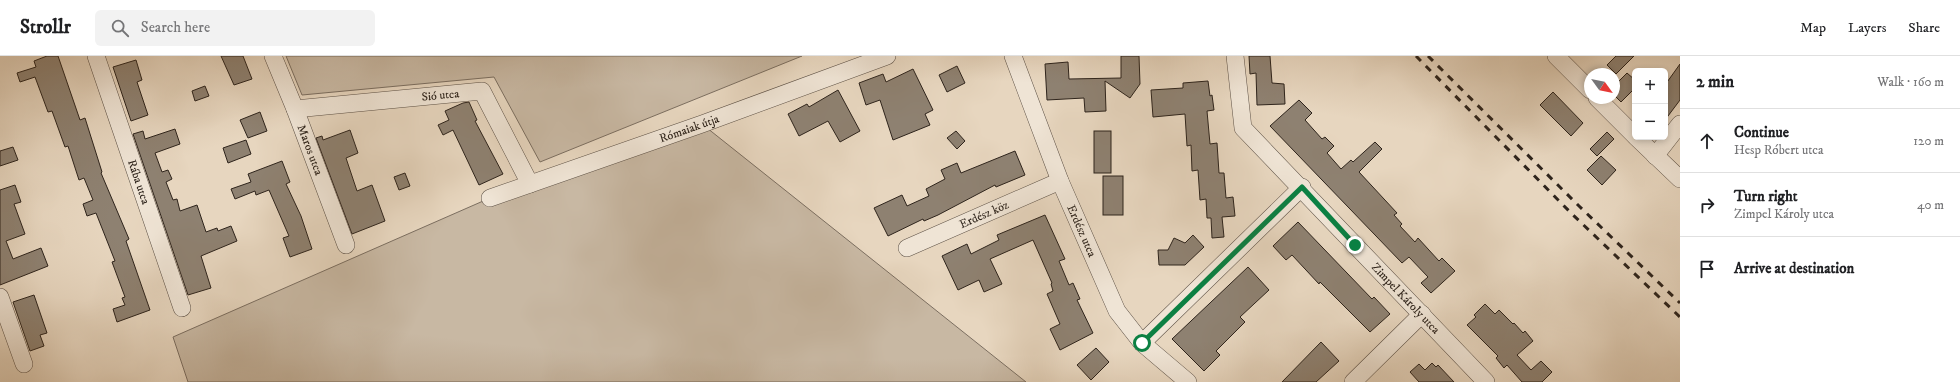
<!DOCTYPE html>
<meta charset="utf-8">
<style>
:root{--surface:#fff;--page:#f2f2f2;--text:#202124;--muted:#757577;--line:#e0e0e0}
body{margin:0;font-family:"IM FELL DW Pica",serif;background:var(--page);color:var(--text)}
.controls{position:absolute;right:12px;top:12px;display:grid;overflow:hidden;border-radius:6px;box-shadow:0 2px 6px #0003}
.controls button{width:36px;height:36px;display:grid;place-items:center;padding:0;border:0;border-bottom:1px solid var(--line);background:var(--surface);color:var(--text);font:20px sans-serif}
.compass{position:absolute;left:1584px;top:12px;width:36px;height:36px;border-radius:50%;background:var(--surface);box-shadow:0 2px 6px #0003;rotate:123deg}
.stop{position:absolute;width:12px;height:12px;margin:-9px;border:3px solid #0b8043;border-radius:50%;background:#fff}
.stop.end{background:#0b8043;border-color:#fff;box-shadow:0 1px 4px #0008}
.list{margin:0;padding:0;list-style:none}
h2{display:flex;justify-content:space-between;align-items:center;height:52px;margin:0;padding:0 16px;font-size:17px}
h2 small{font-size:13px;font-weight:400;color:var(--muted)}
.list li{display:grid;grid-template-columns:26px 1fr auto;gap:12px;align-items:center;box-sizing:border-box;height:64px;padding:0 16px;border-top:1px solid var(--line)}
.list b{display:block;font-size:15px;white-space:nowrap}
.list p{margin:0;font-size:13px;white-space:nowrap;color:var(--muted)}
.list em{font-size:13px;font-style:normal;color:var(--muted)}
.icon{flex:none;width:22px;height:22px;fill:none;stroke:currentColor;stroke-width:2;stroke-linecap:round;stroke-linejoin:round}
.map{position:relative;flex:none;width:1680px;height:326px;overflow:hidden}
header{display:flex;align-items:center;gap:24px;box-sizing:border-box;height:56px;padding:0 20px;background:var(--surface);border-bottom:1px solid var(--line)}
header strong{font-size:19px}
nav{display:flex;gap:22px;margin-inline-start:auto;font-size:14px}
.search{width:280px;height:36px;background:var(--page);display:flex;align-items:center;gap:10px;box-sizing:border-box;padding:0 14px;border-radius:6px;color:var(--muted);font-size:15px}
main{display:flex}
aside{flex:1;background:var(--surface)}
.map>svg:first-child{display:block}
.green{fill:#c8b8a3;stroke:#7b6e60}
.building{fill:#8e8171;stroke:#2e241c}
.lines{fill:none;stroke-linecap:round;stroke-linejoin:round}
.minor-casing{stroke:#5c5045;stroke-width:18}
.minor{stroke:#efe4d5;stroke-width:17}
.rail{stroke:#2e241c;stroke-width:3;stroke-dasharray:7 7;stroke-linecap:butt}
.route{stroke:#0b8043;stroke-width:5}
.labels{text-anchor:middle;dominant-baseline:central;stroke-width:3;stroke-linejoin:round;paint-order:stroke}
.street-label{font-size:12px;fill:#2e241c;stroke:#efe4d5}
</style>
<header>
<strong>Strollr</strong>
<div class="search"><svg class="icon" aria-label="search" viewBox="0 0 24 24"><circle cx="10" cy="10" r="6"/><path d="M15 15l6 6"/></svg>Search here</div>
<nav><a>Map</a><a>Layers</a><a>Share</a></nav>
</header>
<main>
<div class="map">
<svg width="1680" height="326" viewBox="0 0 1680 326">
<rect width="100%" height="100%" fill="#e7d6bf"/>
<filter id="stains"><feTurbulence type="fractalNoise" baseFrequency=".005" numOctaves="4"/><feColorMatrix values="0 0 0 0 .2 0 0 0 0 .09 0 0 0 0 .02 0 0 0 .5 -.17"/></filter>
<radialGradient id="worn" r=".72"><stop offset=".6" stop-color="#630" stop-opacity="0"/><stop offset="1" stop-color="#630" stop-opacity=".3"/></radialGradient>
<g class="green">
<path d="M286,0H802L540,106L494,21L302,39Z"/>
<path d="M702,68L1026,326H188L173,281L490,142Z"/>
</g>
<g class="building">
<path d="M47,0H58L80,64L85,62L102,116L101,117L129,183L126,185L150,254L117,266L113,253L125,249L122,242L125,241L112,206L115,205L96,157L87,160L83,148L93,144L84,122L79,124L68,90L65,91L52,55L48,56L35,21L20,26L17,17L36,11L34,5Z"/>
<path d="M221,0H243L252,23L234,29Z"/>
<path d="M1121,0H1139L1140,28L1130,42L1105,25L1106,55L1085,56L1084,42L1047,44L1045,8L1068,6L1069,23L1121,22Z"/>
<path d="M1249,0H1270L1272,27L1284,28L1285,48L1257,49L1256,17L1250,18Z"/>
<path d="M1616,0H1634L1616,18L1607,9Z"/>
<path d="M136,4L142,24L137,26L148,59L131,65L113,11Z"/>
<path d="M1680,8V44L1665,64V29Z"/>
<path d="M957,10L965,27L947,36L939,19Z"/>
<path d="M913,13L933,54L925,58L930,69L893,84L880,44L866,49L859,27L883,18L886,26Z"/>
<path d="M1627,17L1635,24V32L1621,46L1614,39V30Z"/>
<path d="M1208,25L1210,40L1212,39L1214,54L1207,55L1210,88L1217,87L1219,117H1224L1226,142L1233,141L1235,160L1222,161L1224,181L1212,182L1211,162H1207L1206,143L1200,144L1198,114L1192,115L1191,89L1187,90L1185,58L1153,61L1151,34L1183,32V27Z"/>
<path d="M205,30L209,40L195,45L192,35Z"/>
<path d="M838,34L860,75L840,86L828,65L799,80L788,58L807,48L809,51Z"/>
<path d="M1553,36L1583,67L1571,80L1540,49Z"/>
<path d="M1299,44L1312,57L1305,64L1322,83L1325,81L1334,90L1327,97L1341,113L1351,104L1353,106L1375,86L1382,93L1359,116L1397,157L1394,159L1402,168L1400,170L1415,186L1418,182L1439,205L1442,202L1455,215L1431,237L1421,227L1428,221L1409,201L1402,207L1270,70Z"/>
<path d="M469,46L477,64L475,65L503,118L479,129L453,74L443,79L438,69L449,64L445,55L463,47Z"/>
<path d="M260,56L267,75L248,82L240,64Z"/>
<path d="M175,73L180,88L155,97L162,116L168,114L172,123L166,126L173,144L177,143L180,155L197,149L206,176L217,172L218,175L231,170L237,185L201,200L211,232L188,239L133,78L143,75L145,83Z"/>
<path d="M350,74L358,97L346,102L357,135L372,129L385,165L352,178L316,82L322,80L323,84Z"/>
<path d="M956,75L965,85L957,93L947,82Z"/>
<rect x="1094" y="75" width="17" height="42"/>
<path d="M1607,76L1614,83L1597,100L1590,93Z"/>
<path d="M246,84L251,98L228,107L223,92Z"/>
<path d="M13,91L18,104L0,110V95Z"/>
<path d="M1015,95L1025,119L996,131L995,129L938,159L924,165L923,163L888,180L874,152L902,139L907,150L929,140L926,133L945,123L941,114L957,107L961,117Z"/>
<path d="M1601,100L1616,114L1602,129L1587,114Z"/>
<path d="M282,105L290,126L286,128L301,160L312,193L290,201L283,182L289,180L269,134L256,139L255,135L235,143L231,133L251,126L248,118Z"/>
<path d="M405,117L410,130L399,134L394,121Z"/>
<rect x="1103" y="120" width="20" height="39"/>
<path d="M15,129L21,146L14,148L25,178L6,185L13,203L41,192L48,210L0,229V134Z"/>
<path d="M1045,159L1065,203L1059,205L1069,229L1073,227L1080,243L1077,244L1093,277L1060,294L1050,273L1060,268L1047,238L1053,235L1051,228L1052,227L1033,184L990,203L1002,228L984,236L979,224L958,234L942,200L967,188L971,198L999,184L997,179Z"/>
<path d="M1298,166L1372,243L1374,241L1390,258L1370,276L1320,226L1319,228L1292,199L1286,204L1273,190Z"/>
<path d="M1193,179L1204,191L1185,209H1159L1158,194H1168L1174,182L1185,187Z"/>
<path d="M1248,211L1269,234L1240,261L1245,266L1216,295L1220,299L1204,315L1172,283Z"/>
<path d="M34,239L47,277L40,279L44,290L30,295L13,246Z"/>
<path d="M1485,248L1495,258L1499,254L1513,268L1514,267L1523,277L1525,275L1533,285L1517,299L1531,314L1541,305L1552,316L1542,326H1522L1507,309L1504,312L1496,302L1498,300L1467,269L1476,261L1474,259Z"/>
<path d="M1321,286L1339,305L1316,326H1282Z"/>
<path d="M1096,292L1109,306L1091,324L1077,309Z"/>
<path d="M1432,307L1436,311L1438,309L1454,326H1419L1410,316L1419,308L1425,314Z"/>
</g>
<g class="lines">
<g class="minor-casing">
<g id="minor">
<path id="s1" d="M96,0L182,252"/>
<path id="s2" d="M273,0L295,53L346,189"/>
<path id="s3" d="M1013,0L1060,125L1117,255L1142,287L1188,326"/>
<path id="s4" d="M1235,0L1243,72L1486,326"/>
<path d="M1556,0L1590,34"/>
<path d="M1597,42L1635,80"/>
<path id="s5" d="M295,53L482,35L530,128"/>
<path d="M1636,81L1680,123"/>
<path d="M1655,100L1680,68"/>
<path id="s6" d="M490,142L702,68L887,0"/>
<path id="s7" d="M907,192L1060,125"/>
<path d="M0,241L24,308"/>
<path d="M1142,287L1302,131"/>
<path d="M1353,326L1422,258"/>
</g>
</g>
<use href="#minor" class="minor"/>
<g class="rail">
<path d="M1416,0L1572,158L1680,261"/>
<path d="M1428,0L1579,150L1680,247"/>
</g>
</g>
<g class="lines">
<path class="route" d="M1142,287L1302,131L1355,189"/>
</g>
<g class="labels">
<g class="street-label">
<text stroke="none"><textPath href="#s5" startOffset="146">Sió utca</textPath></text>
<text stroke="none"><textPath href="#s6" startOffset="211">Rómaiak útja</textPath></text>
<text stroke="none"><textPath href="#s2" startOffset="101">Maros utca</textPath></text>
<text stroke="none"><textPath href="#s1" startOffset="133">Rába utca</textPath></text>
<text stroke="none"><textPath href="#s7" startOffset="84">Erdész köz</textPath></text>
<text stroke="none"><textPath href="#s3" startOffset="188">Erdész utca</textPath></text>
<text stroke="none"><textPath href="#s4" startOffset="308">Zimpel Károly utca</textPath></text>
</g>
</g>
<rect width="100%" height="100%" filter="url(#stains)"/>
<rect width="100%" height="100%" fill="url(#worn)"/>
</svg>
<div class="controls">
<button>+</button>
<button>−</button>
</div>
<svg class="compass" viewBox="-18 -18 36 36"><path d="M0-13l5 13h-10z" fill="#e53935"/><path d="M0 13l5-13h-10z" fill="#757577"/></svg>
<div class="stop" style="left:1142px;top:287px"></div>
<div class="stop end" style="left:1355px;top:189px"></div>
</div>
<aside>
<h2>2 min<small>Walk · 160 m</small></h2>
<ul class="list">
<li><svg class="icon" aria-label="ahead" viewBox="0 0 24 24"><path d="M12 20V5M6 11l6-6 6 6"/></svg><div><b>Continue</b><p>Hesp Róbert utca</p></div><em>120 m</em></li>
<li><svg class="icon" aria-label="right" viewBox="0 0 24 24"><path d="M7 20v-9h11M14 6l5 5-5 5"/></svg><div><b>Turn right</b><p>Zimpel Károly utca</p></div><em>40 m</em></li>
<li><svg class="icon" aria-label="arrive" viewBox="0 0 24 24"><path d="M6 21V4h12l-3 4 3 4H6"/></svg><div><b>Arrive at destination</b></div></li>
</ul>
</aside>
</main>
